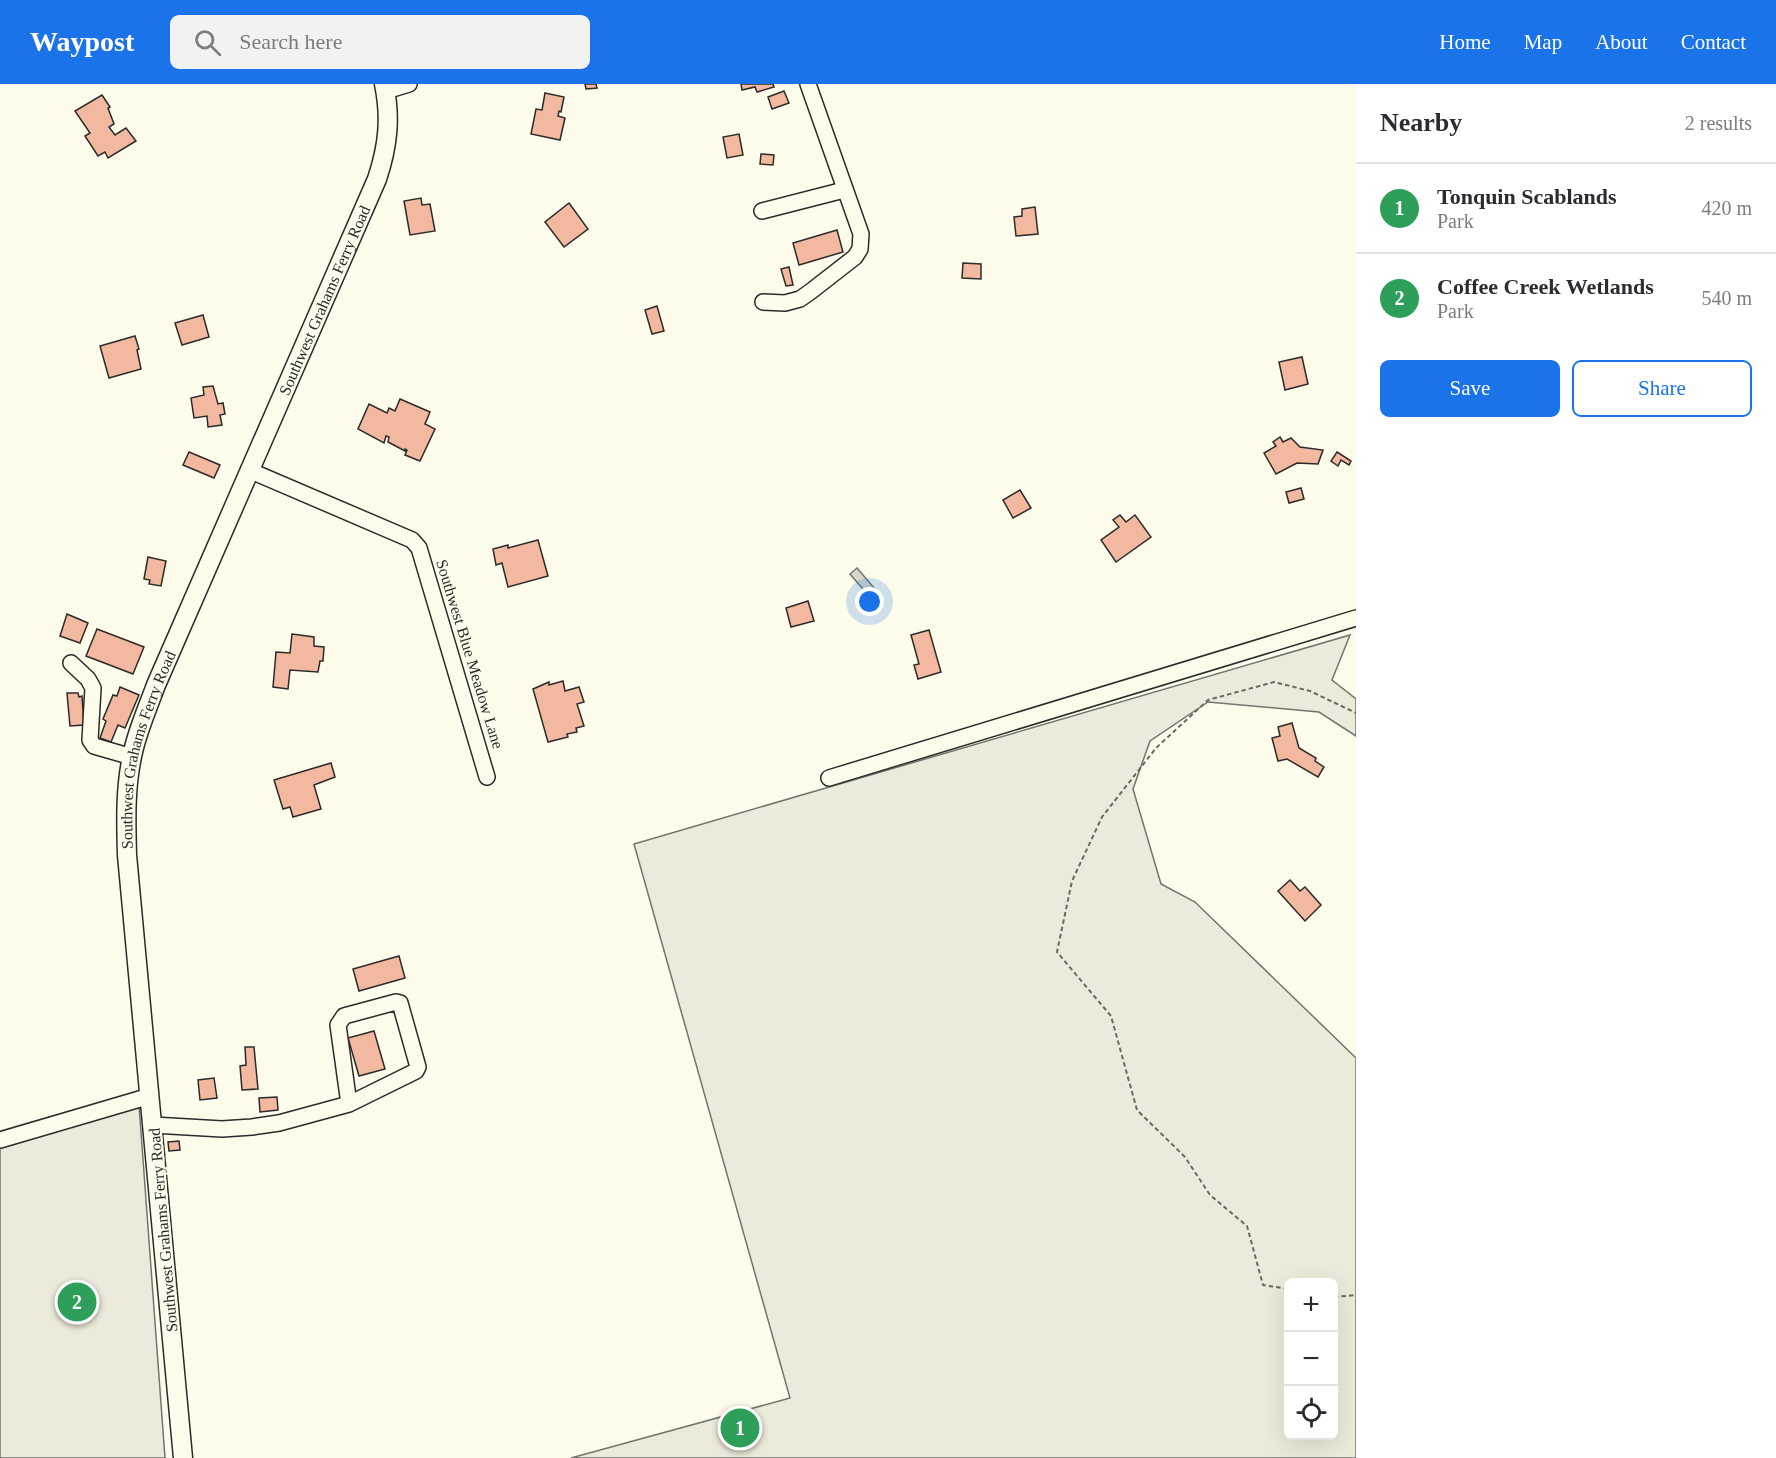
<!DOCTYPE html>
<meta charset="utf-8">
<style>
:root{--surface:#fff;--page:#f2f2f3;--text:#2b2b33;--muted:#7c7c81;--line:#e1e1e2;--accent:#1a73e8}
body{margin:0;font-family:Georgia,serif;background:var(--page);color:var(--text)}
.controls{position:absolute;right:18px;bottom:18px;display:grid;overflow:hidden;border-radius:9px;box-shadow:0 6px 24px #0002}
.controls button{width:54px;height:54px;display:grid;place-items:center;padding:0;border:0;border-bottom:2px solid var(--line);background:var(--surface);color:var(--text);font:30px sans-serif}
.you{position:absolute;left:870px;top:518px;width:21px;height:21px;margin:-15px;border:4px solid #fff;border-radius:50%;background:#1a73e8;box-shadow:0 0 0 9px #1a73e833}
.badge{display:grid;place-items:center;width:39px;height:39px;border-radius:50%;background:var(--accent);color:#fff;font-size:20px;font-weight:700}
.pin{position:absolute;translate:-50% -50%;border:3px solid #fff;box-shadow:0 2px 6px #0006}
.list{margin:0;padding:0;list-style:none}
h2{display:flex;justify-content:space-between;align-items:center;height:78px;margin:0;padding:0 24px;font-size:26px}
h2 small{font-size:20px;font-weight:400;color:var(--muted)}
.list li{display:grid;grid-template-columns:39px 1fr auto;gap:18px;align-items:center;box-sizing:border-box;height:90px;padding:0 24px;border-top:2px solid var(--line)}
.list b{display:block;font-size:22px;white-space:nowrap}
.list p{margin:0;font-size:20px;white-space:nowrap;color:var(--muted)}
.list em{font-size:20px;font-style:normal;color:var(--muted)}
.actions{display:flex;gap:12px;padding:18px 24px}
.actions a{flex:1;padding:14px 0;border:2px solid var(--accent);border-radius:9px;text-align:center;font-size:21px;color:var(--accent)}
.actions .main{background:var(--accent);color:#fff}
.icon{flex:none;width:33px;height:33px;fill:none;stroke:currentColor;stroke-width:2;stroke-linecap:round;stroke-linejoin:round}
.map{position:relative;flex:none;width:1356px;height:1374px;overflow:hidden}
header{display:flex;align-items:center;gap:36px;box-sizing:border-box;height:84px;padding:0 30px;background:var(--accent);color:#fff}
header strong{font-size:28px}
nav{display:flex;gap:33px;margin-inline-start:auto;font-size:21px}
.search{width:420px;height:54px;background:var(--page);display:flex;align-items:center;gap:15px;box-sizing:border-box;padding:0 21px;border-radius:9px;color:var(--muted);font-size:22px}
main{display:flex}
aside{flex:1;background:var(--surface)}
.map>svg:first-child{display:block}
.green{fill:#ecebdb;stroke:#74746e;stroke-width:1.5;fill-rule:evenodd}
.water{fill:#d8d7c9;stroke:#74746e;stroke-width:1.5}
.building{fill:#f2b8a0;stroke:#2b2b2b;stroke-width:1.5}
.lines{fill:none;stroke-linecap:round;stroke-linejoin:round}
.minor-casing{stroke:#2b2b2b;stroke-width:18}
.major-casing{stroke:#2b2b2b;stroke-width:21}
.path{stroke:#6a6964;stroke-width:2;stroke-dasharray:4.5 3;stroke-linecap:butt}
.minor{stroke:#fdfbea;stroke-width:15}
.major{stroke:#fdfbea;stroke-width:18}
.labels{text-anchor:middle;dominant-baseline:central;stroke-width:4.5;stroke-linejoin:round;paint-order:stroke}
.street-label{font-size:16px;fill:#2b2b2b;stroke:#fdfbea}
</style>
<header>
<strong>Waypost</strong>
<div class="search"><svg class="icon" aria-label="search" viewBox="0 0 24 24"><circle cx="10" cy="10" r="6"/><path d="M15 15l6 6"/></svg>Search here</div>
<nav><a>Home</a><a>Map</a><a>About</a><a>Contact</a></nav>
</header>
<main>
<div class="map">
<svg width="1356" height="1374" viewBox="0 0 1356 1374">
<rect width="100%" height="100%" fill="#fdfbea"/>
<g class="green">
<path d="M1350,551L1332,596L1356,615V652L1319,628L1208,618L1150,657L1133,705L1161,800L1195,818L1356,974V1374H571L790,1314L634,760ZM1288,1198H1334V1352H1288Z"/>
<path d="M139,1021L165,1374H0V1062Z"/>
</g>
<path class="water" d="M857,484L875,505L868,511L850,490Z"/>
<g class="building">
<path d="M585,0H596L597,4L586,5Z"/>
<path d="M741,0H773L774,3L757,8L755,3L742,6Z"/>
<path d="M784,7L789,19L772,25L768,13Z"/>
<path d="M545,9L564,13L561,28L559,27L558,32L565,34L560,56L531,50L536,25L542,26Z"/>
<path d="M102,11L110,23L108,24L114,40L109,43L115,51L126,44L136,57L108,74L105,68L98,72L85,52L90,49L75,27Z"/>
<path d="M739,50L743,71L727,74L723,53Z"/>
<path d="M761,70L774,71L773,81L760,80Z"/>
<path d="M421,114L422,121L430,120L435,147L410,151L404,117Z"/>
<path d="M569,119L588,145L564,163L545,138Z"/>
<path d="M1035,123L1038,150L1016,152L1014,133L1022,132V125Z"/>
<path d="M837,146L843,168L799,181L793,159Z"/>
<path d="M963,179L981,180V195L962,194Z"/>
<path d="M789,183L793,201L786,202L781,185Z"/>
<path d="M657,222L664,247L652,250L645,226Z"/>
<path d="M203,231L209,253L182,261L175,239Z"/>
<path d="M135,252L139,265L137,266L141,285L109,294L100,262Z"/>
<path d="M1302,273L1308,300L1285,306L1279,278Z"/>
<path d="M213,302L218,320L223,319L225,330L220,331L222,341L208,343L207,332L194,334L191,314L204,311L203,303Z"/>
<path d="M400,315L430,328L425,340L435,345L420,377L405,371L407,366L405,365V367L388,358L389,353L386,352L384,359L358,345L369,320L387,329L389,324L395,327Z"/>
<path d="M1280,353L1283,358L1291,354L1300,363L1323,366L1318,380L1297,379L1276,390L1264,369L1276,362L1273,358Z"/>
<path d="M189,368L220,381L214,394L183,381Z"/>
<path d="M1337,368L1351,377L1349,381L1341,376L1338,382L1331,377Z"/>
<path d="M1301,404L1304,415L1289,419L1286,408Z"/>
<path d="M1020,406L1031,424L1013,434L1003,416Z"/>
<path d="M1120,431L1126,438L1135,431L1151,453L1116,478L1101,456L1119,443L1113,436Z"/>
<path d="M538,456L548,492L508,503L502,479L496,481L493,465L508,461V464Z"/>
<path d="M148,473L166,477L161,502L149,500L150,496L144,495Z"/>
<path d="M808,517L814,537L791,543L786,524Z"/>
<path d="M67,530L88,539L80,559L60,552Z"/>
<path d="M97,545L144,563L133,590L86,572Z"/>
<path d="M929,546L941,588L918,595L914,581L919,580L911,551Z"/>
<path d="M292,550L314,553V562L324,563L323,577H320L318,588L290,586L288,605L273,603L276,568L290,569Z"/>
<path d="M563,597L565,607L579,603L584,618L577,620L584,642L576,644L577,648L567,650L568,653L548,658L533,605L549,598V601Z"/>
<path d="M120,603L139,611L125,644L118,641L111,658L100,654L106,637L103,635L113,611L117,612Z"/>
<path d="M67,609H78L79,613L82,612L84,641L70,642Z"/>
<path d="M1292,639L1299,664L1316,674L1315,677L1324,683L1318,693L1287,675L1278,677L1272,654L1280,652L1278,643Z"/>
<path d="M331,679L335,693L314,701L321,725L293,733L290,723L283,725L274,696Z"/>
<path d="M1290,796L1300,807L1305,803L1321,821L1305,837L1278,807Z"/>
<path d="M399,872L405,894L359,907L353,885Z"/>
<path d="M374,947L385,985L359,992L348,954Z"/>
<path d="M245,963H254L258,1005L242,1006L240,982L246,981Z"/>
<path d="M214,994L217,1014L200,1016L198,996Z"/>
<path d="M277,1013L278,1026L260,1028L259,1014Z"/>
<path d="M179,1057L180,1066L169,1067L168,1058Z"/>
</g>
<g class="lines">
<g class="minor-casing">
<g id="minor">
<path d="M386,7L409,0"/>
<path d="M762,127L844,106"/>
<path d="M763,218L785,219L800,215L810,208L855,173L860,165L861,150L808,0"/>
<path d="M251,387L412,456L419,464L487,693"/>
<path d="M71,579L88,595L93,604L90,656L94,662L132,673"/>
<path d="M829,694L1356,534"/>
<path d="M153,1041L222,1045L252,1043L279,1039L349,1020L416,987L418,983L400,919L396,918L344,932L338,941L349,1020"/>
<path d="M0,1056L150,1012"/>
</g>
</g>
<g class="major-casing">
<g id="major">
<path id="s1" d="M183,1374L127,771C126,736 125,702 133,668C138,645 148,623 156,601L377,95C388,62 391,34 384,0"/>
</g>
</g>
<g class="path">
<path d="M1288,1205L1263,1201L1247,1142L1210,1111L1185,1073L1137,1026L1111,932L1057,868L1072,797L1102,733L1156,664L1208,616L1274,598L1310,607L1356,629"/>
<path d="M1334,1213L1356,1211"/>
</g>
<use href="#minor" class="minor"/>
<use href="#major" class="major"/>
</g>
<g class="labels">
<g class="street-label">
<text stroke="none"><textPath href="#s1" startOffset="1200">Southwest Grahams Ferry Road</textPath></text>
<text transform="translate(470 570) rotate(73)">Southwest Blue Meadow Lane</text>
<text stroke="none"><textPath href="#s1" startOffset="714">Southwest Grahams Ferry Road</textPath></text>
<text transform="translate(163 1146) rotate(-95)">Southwest Grahams Ferry Road</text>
</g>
</g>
</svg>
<div class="controls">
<button>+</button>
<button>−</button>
<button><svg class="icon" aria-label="locate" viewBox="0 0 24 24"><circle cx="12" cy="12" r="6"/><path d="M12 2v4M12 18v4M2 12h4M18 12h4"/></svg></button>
</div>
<div class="you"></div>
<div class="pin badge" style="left:740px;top:1344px;background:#2e9e5b">1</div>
<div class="pin badge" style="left:77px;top:1218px;background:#2e9e5b">2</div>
</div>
<aside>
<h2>Nearby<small>2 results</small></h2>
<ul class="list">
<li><span class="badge" style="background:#2e9e5b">1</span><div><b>Tonquin Scablands</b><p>Park</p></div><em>420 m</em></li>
<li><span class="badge" style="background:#2e9e5b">2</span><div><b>Coffee Creek Wetlands</b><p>Park</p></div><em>540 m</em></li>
</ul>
<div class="actions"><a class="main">Save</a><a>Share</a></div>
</aside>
</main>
